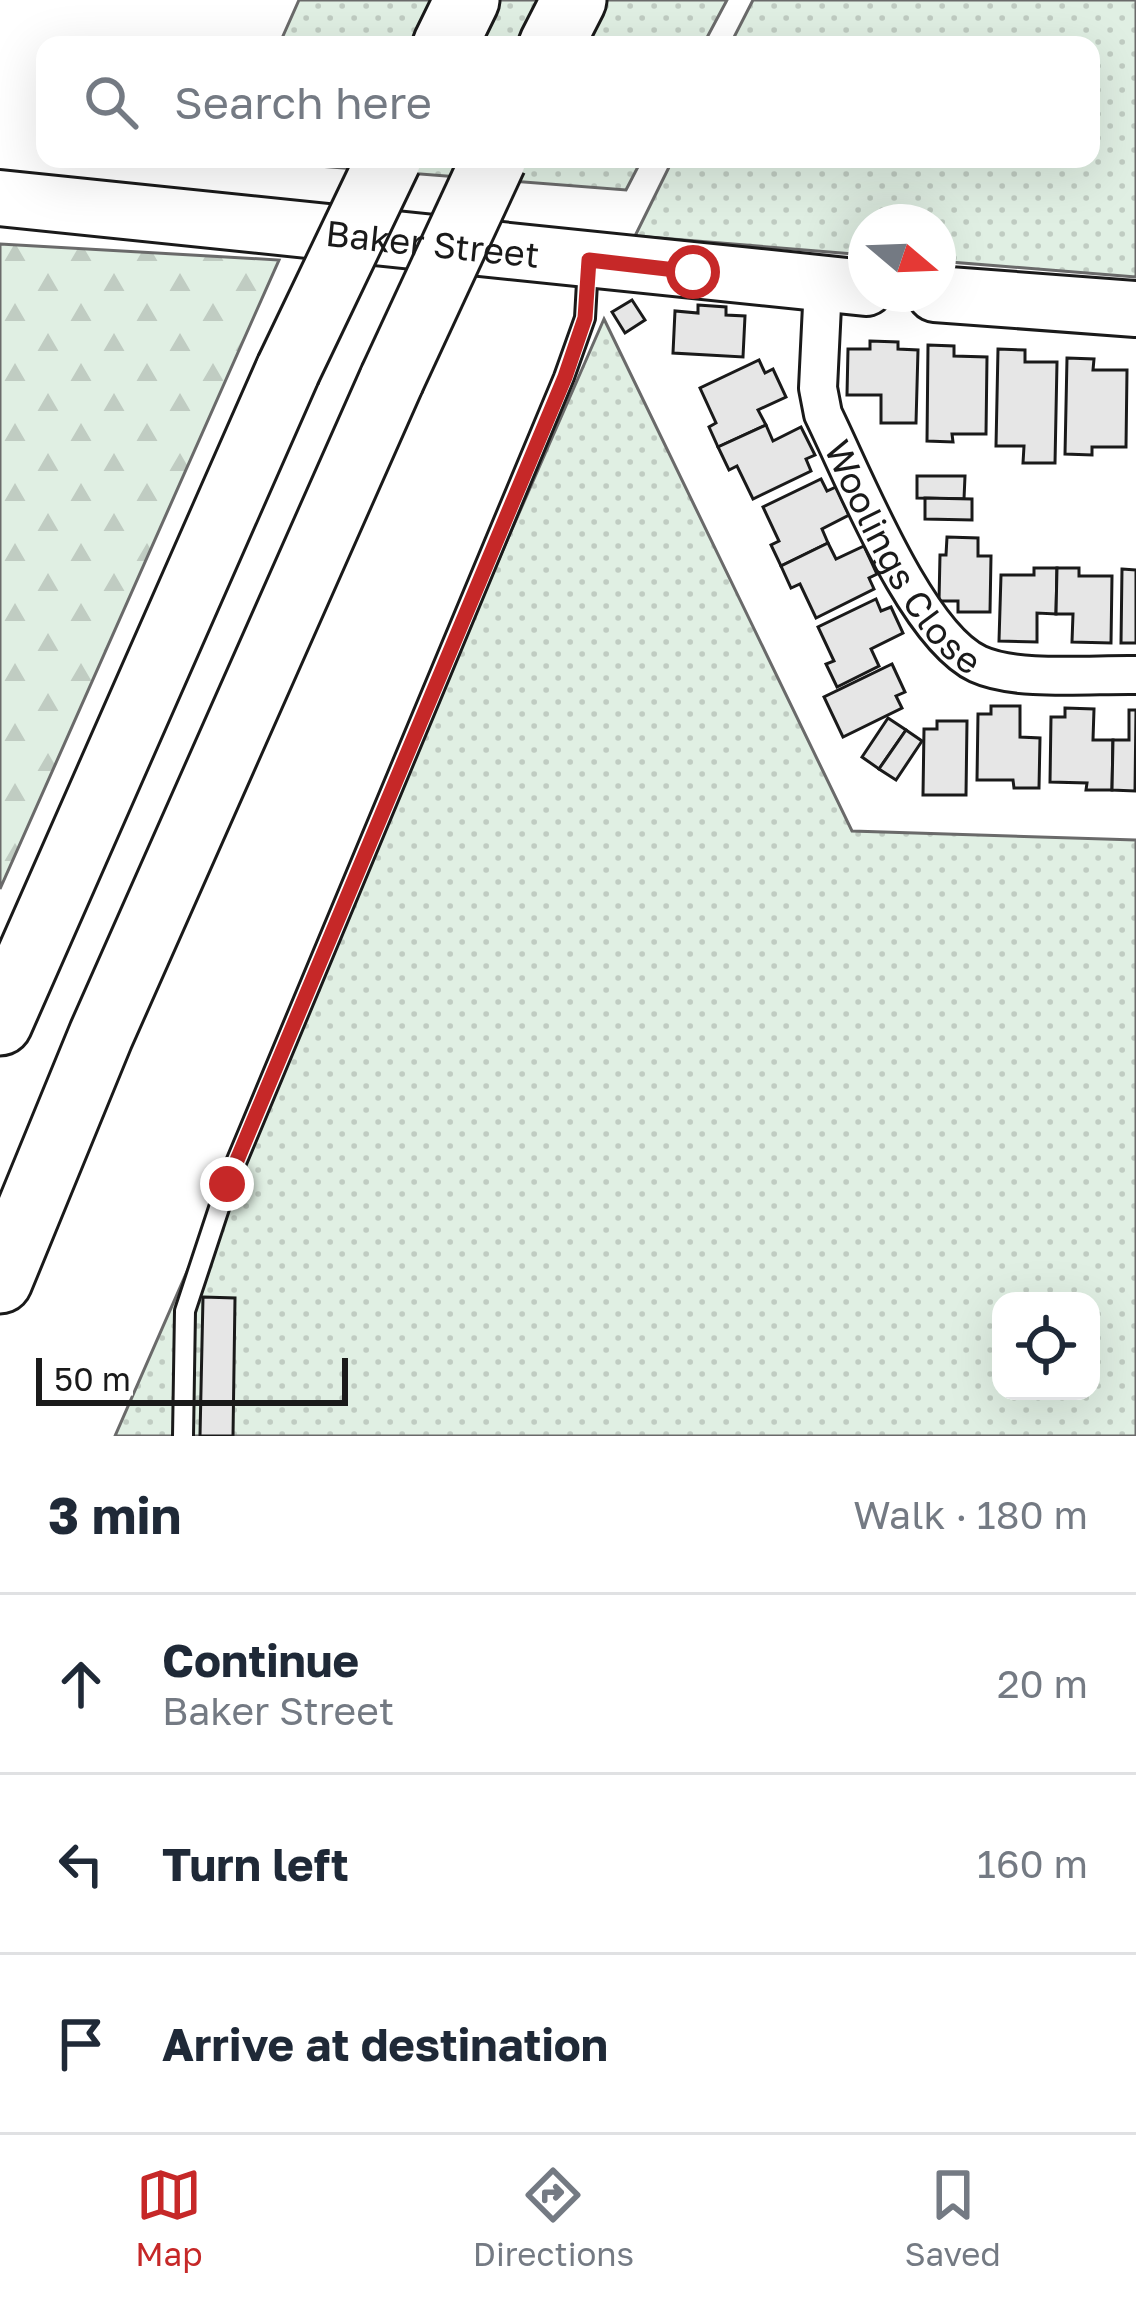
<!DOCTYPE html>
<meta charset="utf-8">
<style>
:root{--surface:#fff;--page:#f6f6f7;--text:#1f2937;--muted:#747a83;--line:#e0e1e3;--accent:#c62828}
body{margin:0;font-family:"Golos Text",sans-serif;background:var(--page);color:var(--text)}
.controls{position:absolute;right:36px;bottom:36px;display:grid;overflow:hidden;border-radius:24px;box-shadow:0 12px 48px #0002}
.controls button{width:108px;height:108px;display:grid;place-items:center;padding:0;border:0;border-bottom:3px solid var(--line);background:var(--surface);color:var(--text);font:60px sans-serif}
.compass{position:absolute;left:848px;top:204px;width:108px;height:108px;border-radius:50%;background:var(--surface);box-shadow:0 12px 48px #0002;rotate:109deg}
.scale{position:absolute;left:36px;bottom:30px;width:312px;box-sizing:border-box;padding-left:12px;border:6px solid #1a1a1a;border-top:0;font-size:33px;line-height:42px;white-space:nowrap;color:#1a1a1a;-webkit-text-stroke:9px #fff;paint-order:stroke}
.stop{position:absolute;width:36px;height:36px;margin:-27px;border:9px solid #c62828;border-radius:50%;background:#fff}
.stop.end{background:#c62828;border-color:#fff;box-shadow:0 3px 12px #0008}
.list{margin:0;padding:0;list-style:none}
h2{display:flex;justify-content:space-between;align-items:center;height:156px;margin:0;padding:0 48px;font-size:51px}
h2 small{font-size:39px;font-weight:400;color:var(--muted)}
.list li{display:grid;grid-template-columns:78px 1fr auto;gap:36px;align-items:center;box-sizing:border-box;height:180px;padding:0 48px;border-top:3px solid var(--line)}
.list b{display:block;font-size:45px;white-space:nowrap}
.list p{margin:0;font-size:39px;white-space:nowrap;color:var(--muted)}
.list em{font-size:39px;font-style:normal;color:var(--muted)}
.icon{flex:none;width:66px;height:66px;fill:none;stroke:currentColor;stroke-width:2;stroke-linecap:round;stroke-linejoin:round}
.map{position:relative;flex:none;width:1136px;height:1436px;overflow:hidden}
.search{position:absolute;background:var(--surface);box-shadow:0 12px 48px #0002;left:36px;right:36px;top:36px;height:132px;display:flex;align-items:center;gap:30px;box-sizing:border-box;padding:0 42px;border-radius:24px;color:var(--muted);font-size:45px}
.sheet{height:696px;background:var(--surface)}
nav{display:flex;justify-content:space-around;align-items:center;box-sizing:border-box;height:168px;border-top:3px solid var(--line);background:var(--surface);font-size:33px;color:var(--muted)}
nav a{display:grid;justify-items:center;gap:6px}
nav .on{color:var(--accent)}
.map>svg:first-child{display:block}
.grass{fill:url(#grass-dots);stroke:#6a6a6a;stroke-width:3;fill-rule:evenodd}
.forest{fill:url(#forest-firs);stroke:#6a6a6a;stroke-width:3}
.building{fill:#e6e6e6;stroke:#1a1a1a;stroke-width:3}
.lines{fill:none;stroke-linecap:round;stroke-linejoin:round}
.service-casing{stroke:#1a1a1a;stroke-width:24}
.minor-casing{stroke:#1a1a1a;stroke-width:42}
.secondary-casing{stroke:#1a1a1a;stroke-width:60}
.trunk-casing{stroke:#1a1a1a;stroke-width:69}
.service{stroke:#fff;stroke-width:18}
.minor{stroke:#fff;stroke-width:36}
.secondary{stroke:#fff;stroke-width:54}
.trunk{stroke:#fff;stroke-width:63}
.trunk-bridge-casing{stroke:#1a1a1a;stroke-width:69;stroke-linecap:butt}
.trunk-bridge{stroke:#fff;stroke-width:63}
.route{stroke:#c62828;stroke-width:15}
.labels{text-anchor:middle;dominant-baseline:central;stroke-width:9;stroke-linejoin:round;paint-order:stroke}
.street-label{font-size:36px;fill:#1a1a1a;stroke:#fff}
</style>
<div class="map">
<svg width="1136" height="1436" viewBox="0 0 1136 1436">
<defs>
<pattern id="grass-dots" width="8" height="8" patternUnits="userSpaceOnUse" patternTransform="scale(3)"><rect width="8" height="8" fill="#e0efe3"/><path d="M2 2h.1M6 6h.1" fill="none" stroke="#c0ccc2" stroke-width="1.8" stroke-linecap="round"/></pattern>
<pattern id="forest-firs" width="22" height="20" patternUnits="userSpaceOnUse" patternTransform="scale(3)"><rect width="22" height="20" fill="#e0efe3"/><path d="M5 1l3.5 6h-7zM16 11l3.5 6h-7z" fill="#c0ccc2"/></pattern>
</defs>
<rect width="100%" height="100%" fill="#fff"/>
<g class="grass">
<path d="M299,0H727L703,45H279Z"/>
<path d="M753,0H1136V277L938,261V222H866V255L635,236L673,159H1091V45H730Z"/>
<path d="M229,159H642L626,190Z"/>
<path d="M604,319L852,831L1136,840V1436H115ZM1001,1301H1091V1391H1001Z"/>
</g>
<path class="forest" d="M0,244L279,260L0,889Z"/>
<g class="building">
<path d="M632,300L645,320L625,333L612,312Z"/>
<path d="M698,305L726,307V315L745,316L743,357L673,353L675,311L698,313Z"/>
<path d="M870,341L898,342V349L918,350L916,423H881V395H847L848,349H870Z"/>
<path d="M928,345L954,346V356L987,357L986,434H952L953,442L927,441Z"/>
<path d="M998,349L1025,350V362H1057L1055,463H1023L1024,446H996Z"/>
<path d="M1067,358L1094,359L1093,370H1127L1126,447H1092V455L1065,454Z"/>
<path d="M759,360L765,373L773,369L786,397L758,410L766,425L718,447L709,427L716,423L700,388Z"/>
<path d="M766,425L773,441L801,427L815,455L806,459L811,471L753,499L737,466L729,470L718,447Z"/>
<path d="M917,476H965L964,499L917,498Z"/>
<path d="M821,479L827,491L836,487L849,515L822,529L828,543L781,566L771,545L779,541L763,507Z"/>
<path d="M925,498L972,499V520L925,519Z"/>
<path d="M947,537L978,538V556H991L990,612H958V601H939L940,555H946Z"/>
<path d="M828,543L836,559L864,546L877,574L869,578L874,589L816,618L800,584L791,588L781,566Z"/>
<path d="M1034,568H1057L1056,614L1037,613V642L999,641L1001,575H1034Z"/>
<path d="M1057,568H1079V576H1112L1111,643L1072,642L1073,614H1056Z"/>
<path d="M1122,569L1136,570V643H1121Z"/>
<path d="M876,599L881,611L891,607L903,633L871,649L879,666L837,687L826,664L834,661L818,627Z"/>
<path d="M892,664L905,692L896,696L902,708L843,737L824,697Z"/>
<path d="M991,706H1020V737L1040,738L1039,788H1014L1013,780H977L978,714H991Z"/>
<path d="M1065,708L1094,709L1093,740H1113L1112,790H1086L1087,783L1050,782L1051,717H1065Z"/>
<path d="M1129,710H1136L1135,791L1112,790L1113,740H1129Z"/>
<path d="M888,718L906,730L879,769L862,757Z"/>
<path d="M937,721H967L966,795H923L924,729H937Z"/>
<path d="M906,730L922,741L896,780L879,769Z"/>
<path d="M203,1297L235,1298L233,1436H200Z"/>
</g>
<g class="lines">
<g class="service-casing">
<path id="service" d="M183,1436L185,1311L227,1184L564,377L585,318L588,265"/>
</g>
<g class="minor-casing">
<g id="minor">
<path id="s1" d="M823,285L818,388L823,414C855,479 916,635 978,664C1017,682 1093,674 1136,675"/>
</g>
</g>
<g class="secondary-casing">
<g id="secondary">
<path id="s2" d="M0,198L866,288"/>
<path d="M935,294L1136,309"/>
</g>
</g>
<g class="trunk-casing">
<g id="trunk">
<path d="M445,45L467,0"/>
<path d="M551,45L574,0"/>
<path d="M0,1023L288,370"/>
<path d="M0,1281L101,1035L392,379"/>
</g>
</g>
<use href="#service" class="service"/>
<use href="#minor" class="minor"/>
<use href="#secondary" class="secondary"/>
<use href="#trunk" class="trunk"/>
<g class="trunk-bridge-casing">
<g id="trunk-bridge">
<path d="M288,370L389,159"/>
<path d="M392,379L494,159"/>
</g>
</g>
<use href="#trunk-bridge" class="trunk-bridge"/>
</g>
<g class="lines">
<path class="route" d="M227,1184L565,377L585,318L589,260L693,272"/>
</g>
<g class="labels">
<g class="street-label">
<text stroke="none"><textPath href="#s2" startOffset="435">Baker Street</textPath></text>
<text stroke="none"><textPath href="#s1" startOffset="294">Woolings Close</textPath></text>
</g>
</g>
</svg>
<div class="controls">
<button><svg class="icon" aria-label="locate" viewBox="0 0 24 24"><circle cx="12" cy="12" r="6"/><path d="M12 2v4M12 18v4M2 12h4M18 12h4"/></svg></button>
</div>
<svg class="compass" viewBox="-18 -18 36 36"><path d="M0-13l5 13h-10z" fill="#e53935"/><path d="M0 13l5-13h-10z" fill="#747a83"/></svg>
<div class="scale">50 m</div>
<div class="stop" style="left:693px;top:272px"></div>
<div class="stop end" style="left:227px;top:1184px"></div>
<div class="search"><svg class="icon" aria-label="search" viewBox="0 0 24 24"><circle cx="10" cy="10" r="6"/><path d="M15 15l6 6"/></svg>Search here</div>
</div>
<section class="sheet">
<h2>3 min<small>Walk · 180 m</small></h2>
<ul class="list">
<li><svg class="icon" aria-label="ahead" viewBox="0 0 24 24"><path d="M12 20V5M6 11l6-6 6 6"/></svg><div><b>Continue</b><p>Baker Street</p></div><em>20 m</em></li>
<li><svg class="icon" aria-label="left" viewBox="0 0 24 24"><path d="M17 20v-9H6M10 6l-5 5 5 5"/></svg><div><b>Turn left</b></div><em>160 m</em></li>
<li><svg class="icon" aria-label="arrive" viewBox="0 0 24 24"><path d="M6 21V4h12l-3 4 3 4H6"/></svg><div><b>Arrive at destination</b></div></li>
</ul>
</section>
<nav>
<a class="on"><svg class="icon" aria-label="map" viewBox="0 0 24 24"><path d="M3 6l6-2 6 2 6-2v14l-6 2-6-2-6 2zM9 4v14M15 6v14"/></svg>Map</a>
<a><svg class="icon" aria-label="directions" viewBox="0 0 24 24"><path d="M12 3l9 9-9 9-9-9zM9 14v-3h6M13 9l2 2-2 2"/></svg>Directions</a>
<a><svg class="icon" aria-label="saved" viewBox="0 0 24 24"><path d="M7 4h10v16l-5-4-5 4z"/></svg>Saved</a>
</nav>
